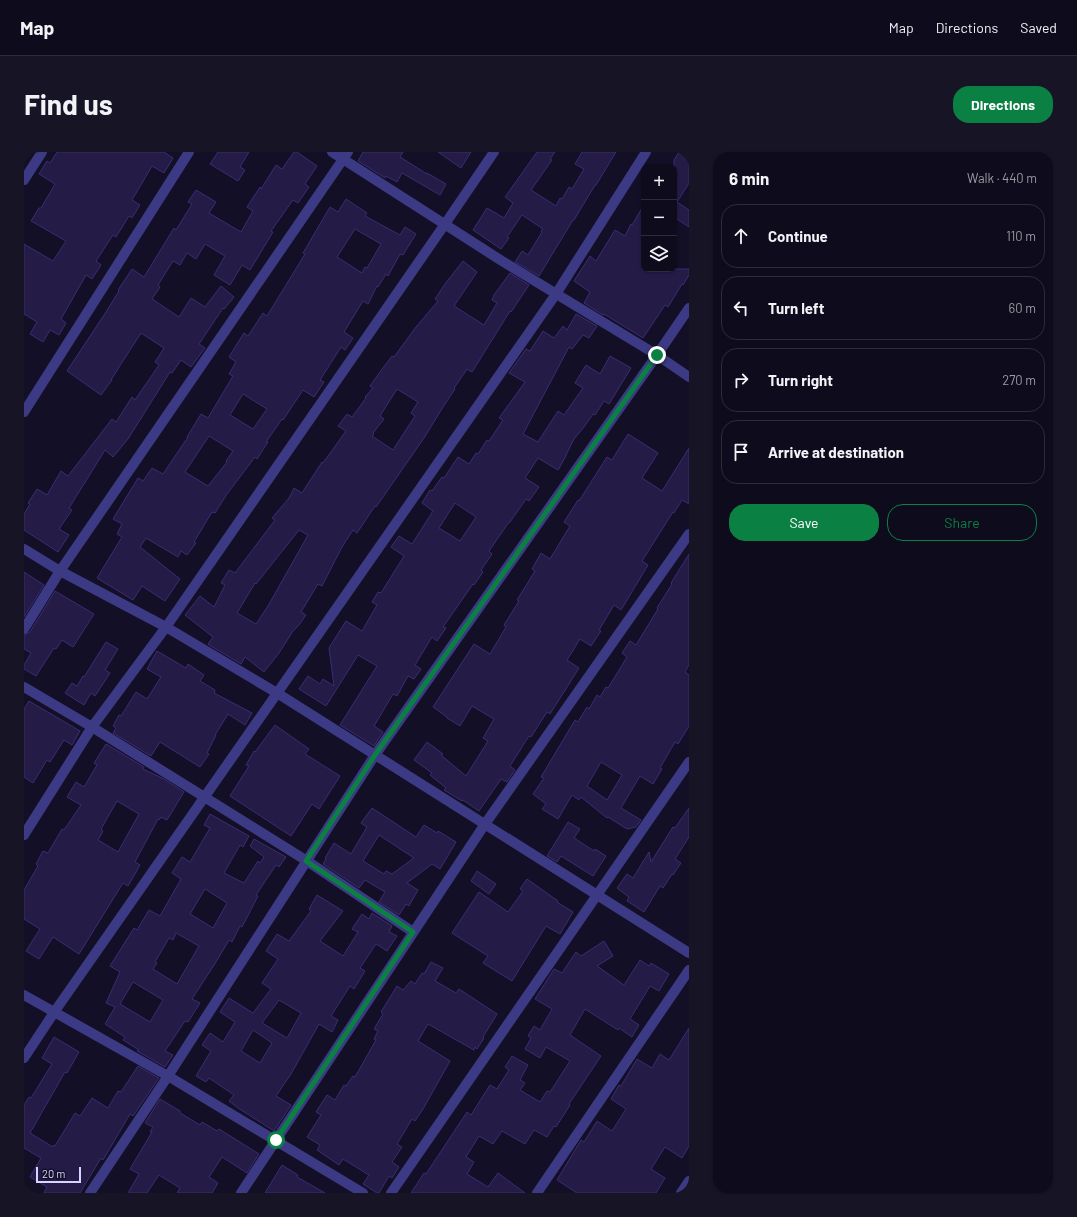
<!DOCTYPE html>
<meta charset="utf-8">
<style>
:root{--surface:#0e0b1c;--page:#171425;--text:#f1f3f6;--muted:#9b9ba3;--line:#2e2b3b;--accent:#0b8043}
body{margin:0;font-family:Barlow,sans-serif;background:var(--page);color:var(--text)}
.controls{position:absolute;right:12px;top:12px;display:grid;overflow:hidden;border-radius:8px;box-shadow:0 1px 3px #0004}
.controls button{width:36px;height:36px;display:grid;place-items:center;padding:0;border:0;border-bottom:1px solid var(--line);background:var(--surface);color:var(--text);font:20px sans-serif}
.scale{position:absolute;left:12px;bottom:10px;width:45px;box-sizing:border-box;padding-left:4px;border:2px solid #d9d4ff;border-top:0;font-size:11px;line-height:14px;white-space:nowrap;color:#d9d4ff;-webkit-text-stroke:3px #130f26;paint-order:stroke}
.stop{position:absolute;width:12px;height:12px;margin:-9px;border:3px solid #0b8043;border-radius:50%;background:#fff}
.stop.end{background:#0b8043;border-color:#fff;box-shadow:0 1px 4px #0008}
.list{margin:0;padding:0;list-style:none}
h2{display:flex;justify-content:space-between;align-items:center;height:52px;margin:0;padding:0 16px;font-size:17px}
h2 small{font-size:13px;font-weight:400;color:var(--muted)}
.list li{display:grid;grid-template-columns:26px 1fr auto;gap:12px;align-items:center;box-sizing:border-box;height:64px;margin:0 8px 8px;padding:0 8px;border:1px solid var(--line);border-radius:16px}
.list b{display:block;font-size:15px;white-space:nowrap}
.list em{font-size:13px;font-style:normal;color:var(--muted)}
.actions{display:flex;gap:8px;padding:12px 16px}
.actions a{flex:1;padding:9px 0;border:1px solid var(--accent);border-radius:16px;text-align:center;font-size:14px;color:var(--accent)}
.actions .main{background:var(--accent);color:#fff}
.icon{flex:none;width:22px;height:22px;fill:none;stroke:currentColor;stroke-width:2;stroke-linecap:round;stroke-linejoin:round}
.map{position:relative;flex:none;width:665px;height:1041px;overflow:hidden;border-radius:16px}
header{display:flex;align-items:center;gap:24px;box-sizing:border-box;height:56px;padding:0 20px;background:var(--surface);border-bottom:1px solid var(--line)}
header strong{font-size:19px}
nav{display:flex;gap:22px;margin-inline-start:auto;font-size:14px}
.intro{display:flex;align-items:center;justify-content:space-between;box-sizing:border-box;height:96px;padding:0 24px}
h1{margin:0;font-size:28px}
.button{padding:10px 18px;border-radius:16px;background:var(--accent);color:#fff;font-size:14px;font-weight:700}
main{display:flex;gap:24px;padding:0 24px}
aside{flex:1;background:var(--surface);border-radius:16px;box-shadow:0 1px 3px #0004}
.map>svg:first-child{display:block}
.building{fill:#241b47;stroke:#3b2d73;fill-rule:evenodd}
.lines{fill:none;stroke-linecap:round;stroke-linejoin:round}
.minor{stroke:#3d3a85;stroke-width:10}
.route{stroke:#0b8043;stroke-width:5}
</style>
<header>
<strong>Map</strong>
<nav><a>Map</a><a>Directions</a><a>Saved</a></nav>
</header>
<div class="intro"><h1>Find us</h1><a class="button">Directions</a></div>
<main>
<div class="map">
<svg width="665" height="1041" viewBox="0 0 665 1041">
<rect width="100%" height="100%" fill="#130f26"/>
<g class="building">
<path d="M33,0H140L149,6L140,21L128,14L108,48L116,53L108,66L105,64L92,85L89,83L72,109L77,113L68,127L62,123L37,167L42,171L35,183L26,178L19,190L6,182L13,170L0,162V92L29,109L42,89L7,69L15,56H17L31,32L15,22L23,9L26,11Z"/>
<path d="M194,0H225L216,15L221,18L214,29L186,12Z"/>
<path d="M270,0H273L293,14L281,32L285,35L274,51L269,48L247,79L249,80L226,118L218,113L206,133L190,123L201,104L181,92L172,107L163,101L156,113L149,109L134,133L136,135L128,147L155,165L167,146L181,155L197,134L210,145L200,157L199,156L175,192L181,196L167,215L157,208L148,221L146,220L104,287L89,305L81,298L45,356L48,358L35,377L45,383L34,400L0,378V362L6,352L4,351L13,337L23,343L37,319L44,324L88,267L92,270L108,245L111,248L135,213L131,210L140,196L117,181L97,212L87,228H88L77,243L43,219L80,163L95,139L94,138L108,117L120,125L150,76L152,78L168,52L164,50L172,38L192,50L185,61L217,80L229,59L223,55L236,35L237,37L252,13L258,17Z"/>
<path d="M339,0H379L376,5L403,22V21L422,32L416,43L378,21L373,30L362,24L361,26L334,9Z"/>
<path d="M414,0H447L437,16Z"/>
<path d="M513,0H531L526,7L528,8L507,38L532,54L536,46L538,47L545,35L548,37L560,17L551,12L558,0H592L572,33H571L550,68H549L515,124L491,110L498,99L504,103L518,80L517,79L519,77L498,63L483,85L485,86L477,97L449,78L463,56L480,66L489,51L481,45Z"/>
<path d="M655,0H665V31L653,50L665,58V75L650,65V8Z"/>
<path d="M322,47L343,61L341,64L376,83L381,75L392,82L379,103L376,102L364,124L362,122L354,135L353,134L344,152L339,149L320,180L329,186L321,198L317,195L296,228L300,230L290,245L279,238L259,268L258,267L242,290H244L233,307L231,305L203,342L191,361L188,360L170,390L172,391L163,403L157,399L154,405L122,386L116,395L156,427L141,449L118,434L109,448L73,426L98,385L93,382L98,372L89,367L114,326L119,329L128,316L139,322L164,285H163L177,262L184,266L209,224L205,222L212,210L205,205L213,192L220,181L224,184L239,161L243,164L281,102L279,101L306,55L314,60ZM331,77L357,92L343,116L341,115L338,121L313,105ZM219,242L243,257L229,277L206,263ZM185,284L209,299L202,309L203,310L184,334L161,320Z"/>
<path d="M620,53V117H665V123L659,133L658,132L644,155L641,153L619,186L580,162L579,163L560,151L566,140L550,129L566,104L572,109L591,78L601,84L607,72L608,73Z"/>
<path d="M439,109L453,120L430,154L460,173L473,151L468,148L470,143L486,121L505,133L487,160L486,159L448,220L443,217L430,236L431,237L419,255L400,286L352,355L351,354L333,381L329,378L318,395L298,434L294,432L277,460L282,463L275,473L269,479L255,501L240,520L221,505L217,512L185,493L184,492L189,485L161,463L176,444L190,455L201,433L197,431L205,418L211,421L251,368L248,366L265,346L270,336L278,341L298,310L299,311L322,279L314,274L323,262L328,265L342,246L341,245L349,236L346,234L356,220L368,204L370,205L392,175L414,149L411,147L421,132ZM373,237L394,250L387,261L391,264L369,298L348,284L350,282L349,281L360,267L356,264ZM275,378L284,383L244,454L232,472L213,461L231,431L232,432Z"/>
<path d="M552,162L573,174L565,186L559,183L548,197L545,195L499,282L514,290L534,259L540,263L559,236L551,231L562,213L576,222L586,204L607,216L585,252L580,249L571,263L569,262L560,275L550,287L542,303V304L534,318L514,306L501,326L515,335L505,349L502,347L486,370H485L465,399L468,402L457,418L459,420L450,433L449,432L419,475L422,476L413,489L408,485L391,513L397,517L390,527L384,524L373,544L369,542L350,574L359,580L350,594L316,573L353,514L334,503L302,554L275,537L284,524L296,532L299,527L310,534L305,496L322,469L338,479L353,453L348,450L354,440L357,441L380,404L367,395L375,384L388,392L409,359L398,351L406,338L408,339L418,325L420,326L434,305L445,312L452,301L454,302L463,288L465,289L479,268L475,266L501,230L485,221L502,197L506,199L519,179L530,186L539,174L543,178ZM431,351L452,365L436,389L415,376Z"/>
<path d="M604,282L634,301L618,326L638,339L665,296V352L658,348L650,361L649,360L618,409L624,413L597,458L590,453L575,478L577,479L567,494L556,487L543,508L555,516L526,562L523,560L507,585L505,584L486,614L491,618L483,630L477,627L455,659L439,648L438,649L420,638L422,636L406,623L408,621L390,608L403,590L419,602L417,603L442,624L464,589L459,586L470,567L448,554L436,574L423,566V565L409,555L450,492L466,502L482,475L480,473L495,449L493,448L511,419L508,417L517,401L526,407L546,374L540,370L554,348L555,349L583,305L588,308Z"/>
<path d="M665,402V513L661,520L665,523V574L654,592L651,590L636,616L638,617L629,632L616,624L597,656L617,668L612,675L603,677L584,665L583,666L557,645L555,648L548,643L534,667L518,657L522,652L509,642L520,626L517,625L551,568L554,570L563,555L565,557L573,543L576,545L582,535L584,536L603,505L598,501L606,489L612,493L634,457L633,456L648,432L647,431ZM577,610L598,623L583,648L563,634Z"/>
<path d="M0,420L20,433L0,465Z"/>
<path d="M31,439L70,462L49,495L38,488L32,497L30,496L12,524L0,517V513L7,501L0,497V483L6,480Z"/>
<path d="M82,490L94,497L81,518L86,521L71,544L67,541L60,553L41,541L48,531L53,534L59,524L60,525Z"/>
<path d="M133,499L162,516L164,512L180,523L176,529L191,538L190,541L228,561L221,573L204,562L191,583H192L183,601L185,602L176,615L136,590L127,604L89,581L92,576L89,574L95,563L97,564L112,540L123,547L137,525L123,517Z"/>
<path d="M5,549L56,579L48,593L40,588L26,610L23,608L9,631L0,625V557Z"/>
<path d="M251,573L285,597L281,602L316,624L295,657L288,652L267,684L206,644L225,614L222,613L230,599L231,600Z"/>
<path d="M82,592L120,615L119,617L140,627L160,640L143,668L137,665L135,668L134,667L111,710L116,713L104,734L99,731L55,802L29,785L15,807L2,799L16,777L0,767V738L14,714L12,712L19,699L24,701L38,677L40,678L57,653L43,645L52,630L60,635L73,613L70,611ZM93,649L115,662L94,700L74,688L79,679L77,677Z"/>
<path d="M348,656L392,685L400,673L413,681L414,679L432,690L416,717L408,712L383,731L394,738L385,754L382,752L375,763L355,750L361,740L341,728L335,736L299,712L302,707L301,706L310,691L327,702L343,675L337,671ZM355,683L390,706L368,722L362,719L360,722L339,709Z"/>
<path d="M665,656V685L651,707L657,711L649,723L648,722L639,736L636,734L620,760L603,749L605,745L593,736L603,722L609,726L625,700L627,710L649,675L651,676Z"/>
<path d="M186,662L225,684L219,695L216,693L200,721L220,731L234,709L236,711L240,705L226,694L230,687L262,705L255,715L252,713L232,743L234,744L218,775L216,774L208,790L205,788L192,810L168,847L176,851L164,870L161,869L141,899L149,903L141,915L113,899L115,898L99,888L101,885L81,872L91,855L82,851L96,820L86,814L110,776L113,778L125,758L136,764L157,727L148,721L158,705L166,710L186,676L180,673ZM181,737L203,751L189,776L166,762ZM152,781L175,794L153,832L129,817L133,811L131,810L145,786L149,788ZM109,830L139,848L126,870L96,852Z"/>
<path d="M544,670L556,677L550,686L570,699L571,697L582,704L569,724L537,704L533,710L523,704Z"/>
<path d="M453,719L472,732L465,742L447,729Z"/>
<path d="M503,727L534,749L533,750L549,760L536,782L522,774L488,829L459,811L464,804L428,781L455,740L484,760L499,739L496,737Z"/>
<path d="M293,743L319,759L296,789L319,804L334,780L328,777L338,762L345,767L348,761L368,774L365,780L373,784L363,799L352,792L336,816L341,819L330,837L326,834L307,864L314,868L308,880L295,872L267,922L252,944L267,953L250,979L214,956L205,949L210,943L185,926L182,930L172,924L187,899L178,893L186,881L199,890L211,870L196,860L205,846L229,861L247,837L238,831L254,807L242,799L253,782L265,789L287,759L285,757ZM255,848L277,861L263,886L238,871ZM229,878L248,891L236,911L217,899Z"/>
<path d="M580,789L589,804L573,814L600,833L616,808L625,814L627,811L645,822L635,839L626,834L606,867L615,873L608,885L595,876L594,878L561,857L546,883L577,904L545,952L546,953L532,975L530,974L523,985L510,978L501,992L478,979L469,992L455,984L442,1005L450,1010L443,1022L464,1035L474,1021L501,1041H387L400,1021L402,1022L443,960L447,963L466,933L473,937L485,918L481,915L488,904L504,913L496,928L501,931L496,938L516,950L523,939L526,940L546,909L522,895L516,906L501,897L507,886L504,884L510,874L516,878L528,857L511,847L530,817L538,821L552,800L557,804Z"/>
<path d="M407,810L419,816L411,829L432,841L435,837L473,862L459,885L460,886L453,897L451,895L450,898L404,872L394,889L426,909L399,957L391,969L388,967L373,992L378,995L368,1010L375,1015L368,1026L365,1024L355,1041H353L339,1032L345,1023L319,1007L315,1013L293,998L296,993L283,985L297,963L292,960L303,943L311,948L320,933L322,934L329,924L331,925L352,888L350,887L354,879L350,877L359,862L357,860L373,834L379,838L387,829L391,832L398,821L400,822Z"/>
<path d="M665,876V994L658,1006L641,995L627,1017L641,1026L632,1041H553L533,1028L557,988L560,990L573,969L588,979L602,957L587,947L595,933L597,934L613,907L628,916L636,902L645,908Z"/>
<path d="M30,885L55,900L43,921L41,920L6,981L29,995L30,993L31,994L51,961L56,964L68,946L84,956L94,939L97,940L114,914L135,926L109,964L106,962L79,1008L77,1006L56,1041H20L23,1035L6,1025L17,1006L0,996V953L5,945L7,946L28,912L18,906Z"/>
<path d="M136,947L156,959V961L176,973L178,970L193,979L195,977L235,1002L223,1021L198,1005L185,1025L194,1031L188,1041H153L156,1036L135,1023L123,1041H104L115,1022L106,1017L128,980H126L129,975L121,971Z"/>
<path d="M258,1013L274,1023L273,1025L301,1041H241Z"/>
</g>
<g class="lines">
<g class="minor">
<path d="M308,0L478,109L633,203L665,225"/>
<path d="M324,0L36,419L142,475L253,541L665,801"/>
<path d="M0,28L18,0"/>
<path d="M0,260L165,0"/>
<path d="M0,397L36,419L0,477"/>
<path d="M0,535L68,575L283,709L389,780"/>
<path d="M0,683L68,575L142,475L421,72L470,0"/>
<path d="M0,843L144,924L339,1041"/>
<path d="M0,906L31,859L532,142L622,0"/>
<path d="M66,1041L144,924L351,603L633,203L665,156"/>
<path d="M217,1041L461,672L665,382"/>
<path d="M367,1041L665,610"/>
<path d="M513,1041L665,818"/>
<path d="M657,1041L665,1029"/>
</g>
</g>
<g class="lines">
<path class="route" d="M252,988L389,780L282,709L351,603L633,203"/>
</g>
</svg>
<div class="controls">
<button>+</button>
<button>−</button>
<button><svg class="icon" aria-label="layers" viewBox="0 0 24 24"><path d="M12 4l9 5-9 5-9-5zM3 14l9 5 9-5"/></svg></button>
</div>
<div class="scale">20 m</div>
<div class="stop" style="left:252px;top:988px"></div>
<div class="stop end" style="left:633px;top:203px"></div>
</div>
<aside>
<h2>6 min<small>Walk · 440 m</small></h2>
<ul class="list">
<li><svg class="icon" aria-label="ahead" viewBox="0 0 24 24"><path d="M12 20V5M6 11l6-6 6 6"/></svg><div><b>Continue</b></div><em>110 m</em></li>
<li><svg class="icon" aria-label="left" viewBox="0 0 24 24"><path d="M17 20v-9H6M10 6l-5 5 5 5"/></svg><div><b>Turn left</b></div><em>60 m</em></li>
<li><svg class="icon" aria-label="right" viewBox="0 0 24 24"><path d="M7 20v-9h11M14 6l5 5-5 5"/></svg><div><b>Turn right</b></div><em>270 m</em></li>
<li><svg class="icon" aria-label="arrive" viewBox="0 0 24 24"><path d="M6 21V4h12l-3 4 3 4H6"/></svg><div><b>Arrive at destination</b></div></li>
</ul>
<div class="actions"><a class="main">Save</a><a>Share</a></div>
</aside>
</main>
